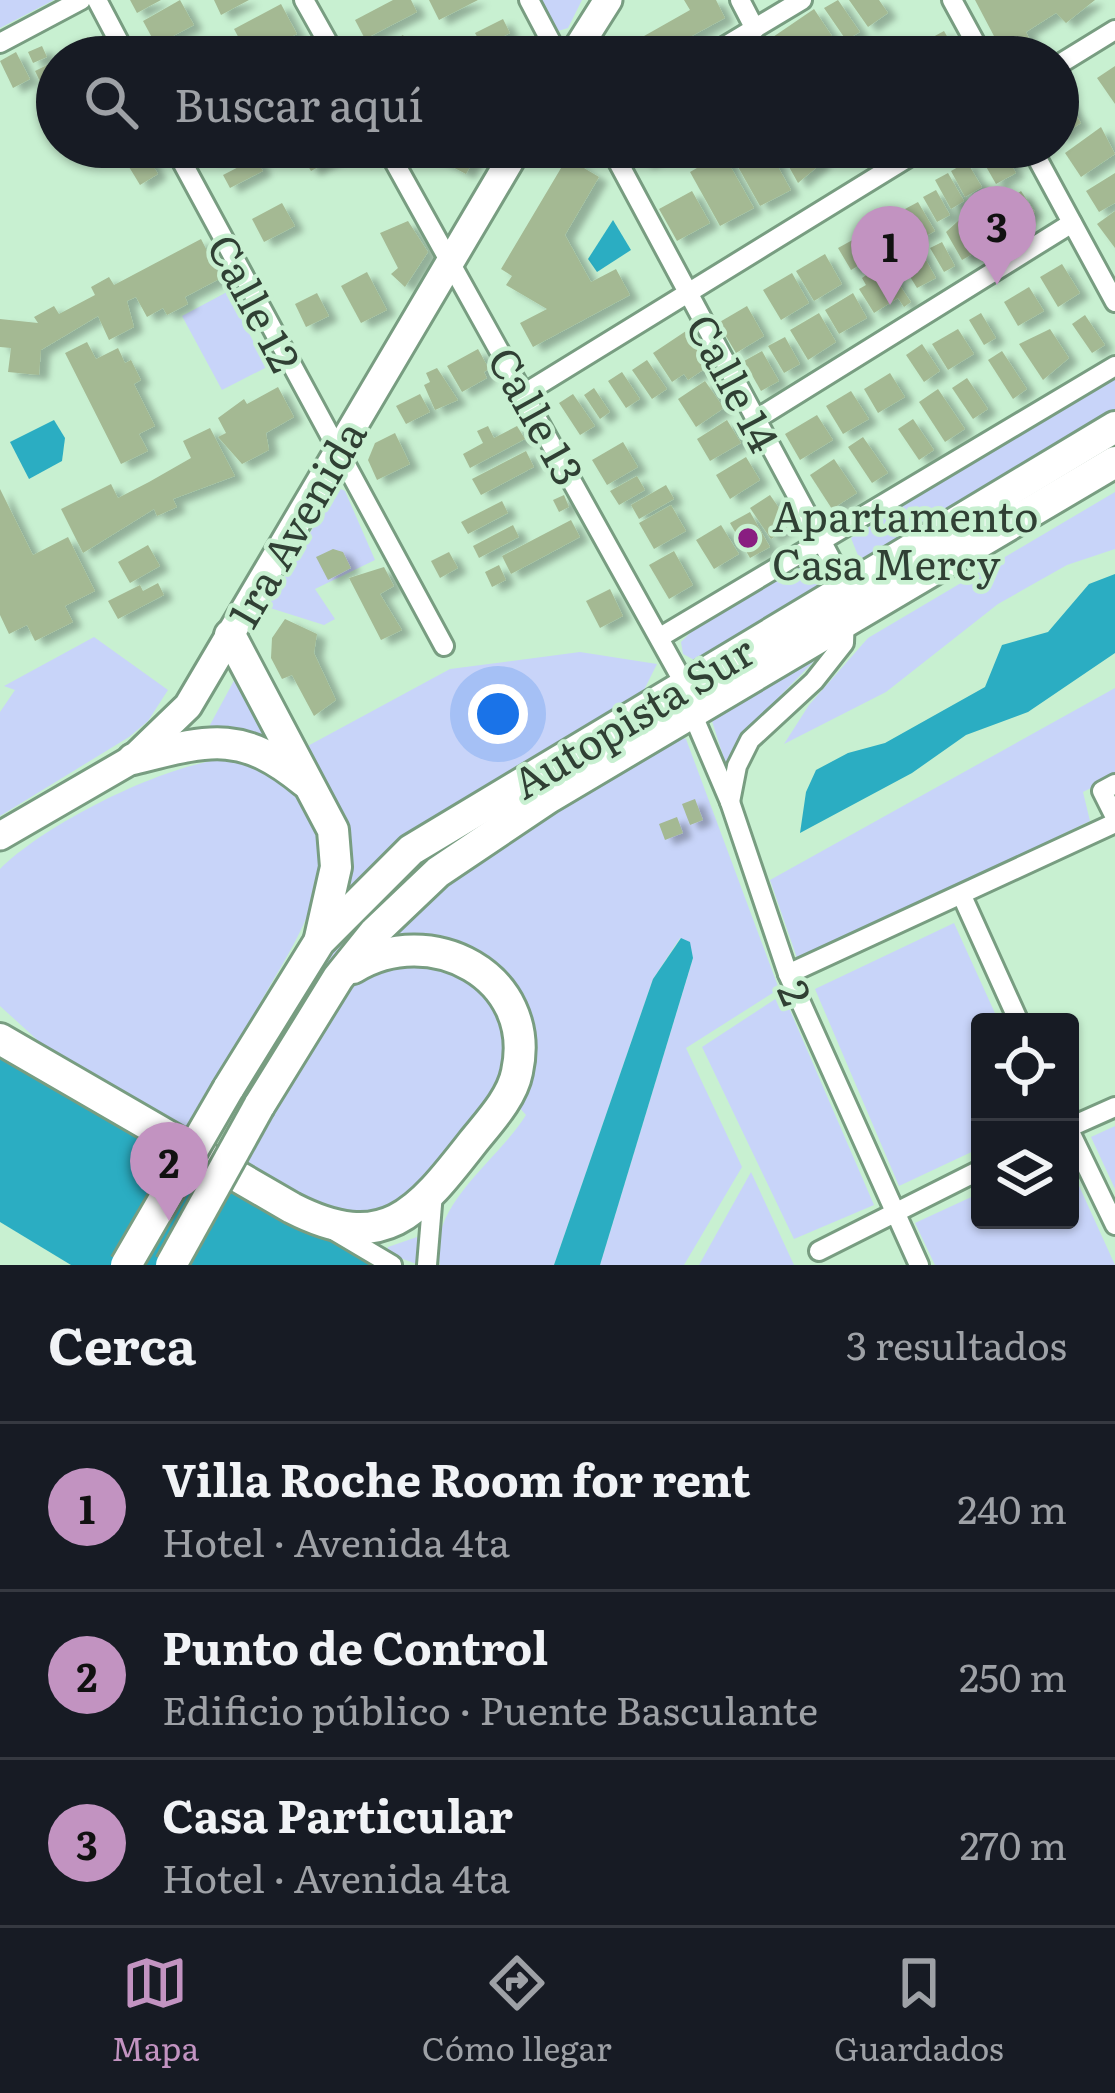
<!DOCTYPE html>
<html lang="es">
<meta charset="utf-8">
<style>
:root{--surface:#171b24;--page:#242831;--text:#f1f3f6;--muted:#9ea1a6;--line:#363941;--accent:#c293c1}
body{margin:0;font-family:Literata,serif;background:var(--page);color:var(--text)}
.controls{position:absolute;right:36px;bottom:36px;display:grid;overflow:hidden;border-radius:12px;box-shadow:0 3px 9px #0004}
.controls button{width:108px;height:108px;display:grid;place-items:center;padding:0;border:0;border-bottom:3px solid var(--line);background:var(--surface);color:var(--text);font:60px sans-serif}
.you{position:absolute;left:498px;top:714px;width:42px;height:42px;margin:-30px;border:9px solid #fff;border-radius:50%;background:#1a73e8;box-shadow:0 0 0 18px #1a73e833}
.badge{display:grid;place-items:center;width:78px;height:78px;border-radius:50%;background:var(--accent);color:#111;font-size:39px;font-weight:700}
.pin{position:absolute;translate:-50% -99px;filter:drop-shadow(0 3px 6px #0008)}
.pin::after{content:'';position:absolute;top:63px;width:42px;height:36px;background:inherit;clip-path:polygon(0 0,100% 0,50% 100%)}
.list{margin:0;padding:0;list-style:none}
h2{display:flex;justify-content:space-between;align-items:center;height:156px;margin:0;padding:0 48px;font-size:51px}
h2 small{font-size:39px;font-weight:400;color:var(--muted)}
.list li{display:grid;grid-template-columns:78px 1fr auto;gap:36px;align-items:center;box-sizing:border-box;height:168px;padding:0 48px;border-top:3px solid var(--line)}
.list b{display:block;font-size:45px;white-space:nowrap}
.list p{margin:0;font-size:39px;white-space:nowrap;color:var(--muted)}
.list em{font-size:39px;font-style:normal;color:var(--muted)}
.icon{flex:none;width:66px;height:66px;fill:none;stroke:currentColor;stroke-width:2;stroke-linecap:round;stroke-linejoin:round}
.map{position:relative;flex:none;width:1115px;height:1265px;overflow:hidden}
.search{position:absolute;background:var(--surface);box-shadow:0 3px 9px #0004;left:36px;right:36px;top:36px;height:132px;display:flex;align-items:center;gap:30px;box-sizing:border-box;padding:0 42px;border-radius:66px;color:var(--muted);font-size:45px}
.sheet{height:660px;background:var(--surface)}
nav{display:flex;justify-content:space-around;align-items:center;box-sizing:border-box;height:168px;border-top:3px solid var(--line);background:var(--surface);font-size:33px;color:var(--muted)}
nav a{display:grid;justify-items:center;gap:6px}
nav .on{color:var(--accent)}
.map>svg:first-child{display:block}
.green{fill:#c8d4f9}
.water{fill:#2badc2}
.building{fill:#a4b993;filter:url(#shadow)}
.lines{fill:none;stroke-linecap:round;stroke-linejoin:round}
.minor-casing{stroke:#789d81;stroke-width:24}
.primary-casing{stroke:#789d81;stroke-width:33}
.trunk-casing{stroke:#789d81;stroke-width:36}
.minor{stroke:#fff;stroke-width:18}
.primary{stroke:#fff;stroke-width:27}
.trunk{stroke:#fff;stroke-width:30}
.trunk-bridge-casing{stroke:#789d81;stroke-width:36;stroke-linecap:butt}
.trunk-bridge{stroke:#fff;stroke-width:30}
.poi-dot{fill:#891d81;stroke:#c8f0d1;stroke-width:4.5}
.labels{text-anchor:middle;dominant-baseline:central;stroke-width:9;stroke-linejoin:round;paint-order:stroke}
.street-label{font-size:42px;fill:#304034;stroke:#c8f0d1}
.poi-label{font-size:42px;fill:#304034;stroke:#c8f0d1;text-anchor:start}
</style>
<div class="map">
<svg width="1115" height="1265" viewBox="0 0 1115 1265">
<defs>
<filter id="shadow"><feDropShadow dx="9" dy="5" stdDeviation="3" flood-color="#0004"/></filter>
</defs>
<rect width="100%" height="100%" fill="#c8f0d1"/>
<g class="green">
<path d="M0,0H54L0,28Z"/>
<path d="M535,0H582L568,28L558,31L547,26Z"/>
<path d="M227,292L267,367L222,390L182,316Z"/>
<path d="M1115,376V415L861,563L851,538Z"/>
<path d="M337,487L345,491L375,560L315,589L335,619L324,625L267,607Z"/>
<path d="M1115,492V549L1067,565L998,604L886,692L784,744L809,705L868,638Z"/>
<path d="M797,567L811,573L818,584L813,592L698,662L683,654L681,642L697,626Z"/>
<path d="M94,637L168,690L148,721L129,737L0,816V712L15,690L4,686Z"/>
<path d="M825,650L737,740L726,765L711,718Z"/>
<path d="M580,652L657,664L643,692L385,857L347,889L349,865L304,748L450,669Z"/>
<path d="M237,675L274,743L204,736Z"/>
<path d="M1115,688V776L1083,792L1090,821L798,961L770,880Z"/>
<path d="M679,736L686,739L779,989L686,1048L742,1167L684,1265H600L693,958L689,942L680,938L653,979L554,1265H440C426,1206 497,1162 526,1115L516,1104L512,995L379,944L470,861Z"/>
<path d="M236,758C265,765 287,778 304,802C349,872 292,945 258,1007C236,1047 213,1088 191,1129L44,1046L0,1006V869C46,823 171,760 236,758Z"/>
<path d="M449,842L371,913L280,1036L277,1032C325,957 374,890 449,842Z"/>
<path d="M954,923L999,1022H980V1148L899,1186L815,989Z"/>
<path d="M408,959L469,977L498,1009L509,1059L494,1097L406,1198L385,1209L346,1214L297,1196L243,1160L347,984Z"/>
<path d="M783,994L874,1205L794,1239L702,1047Z"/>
<path d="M1115,1126V1189L1091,1137Z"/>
<path d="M1070,1166L1115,1265H935L915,1223L980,1193V1220H1070Z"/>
<path d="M751,1172L794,1265H699Z"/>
<path d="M417,1237L419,1265L387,1253L388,1247Z"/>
</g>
<g class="water">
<path d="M613,220L631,250L597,272L588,259Z"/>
<path d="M54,420L65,438L62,461L29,479L10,442Z"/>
<path d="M1115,574V653L1028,712L966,735L912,773L800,833L806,792L816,770L848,753L885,743L985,687L1002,645L1048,632L1089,584Z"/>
<path d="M681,938L690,942L693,958L600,1265H554L653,979Z"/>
<path d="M0,1053L372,1265H71L0,1222Z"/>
</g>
<g class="building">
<path d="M130,0H161L137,13Z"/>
<path d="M180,0L194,25L156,45L143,21Z"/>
<path d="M214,0H249L221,15Z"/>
<path d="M393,0H411L417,12L365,39L355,20Z"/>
<path d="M429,0H478L439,20Z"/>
<path d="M684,0H716L725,18L653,57H607L690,10Z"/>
<path d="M838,0L860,32L846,40L824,8Z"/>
<path d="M849,0H879L888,13L868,27Z"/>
<path d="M975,0H1095L1066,23L1056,13L1026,32L1034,49L1018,57H1005Z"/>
<path d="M281,4L297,34L249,57L234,29Z"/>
<path d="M814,9L838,45L820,57H782L770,39Z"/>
<path d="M503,19L510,33L483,47L475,33Z"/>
<path d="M944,31L959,57H944L933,37Z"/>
<path d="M403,35L415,57H375L372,52Z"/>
<path d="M88,37L98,57H75L70,45Z"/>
<path d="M312,39L322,57H278Z"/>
<path d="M514,41L522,57H497L494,52Z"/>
<path d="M42,46L47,57L33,63L28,52Z"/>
<path d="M16,52L30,79L13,88L0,61Z"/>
<path d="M57,60V91L47,96L35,71Z"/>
<path d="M1115,66V104L1097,78Z"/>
<path d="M1066,99L1081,123L1058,138V104Z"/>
<path d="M1101,127L1115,154L1081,177L1065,153Z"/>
<path d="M117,147H142L158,174L140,185Z"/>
<path d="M206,147H238L213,160Z"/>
<path d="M313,147H355L311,171L301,153Z"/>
<path d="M415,147L459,149L481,147L466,174Z"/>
<path d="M633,147H671L645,164Z"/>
<path d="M767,147L791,190L760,206L728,149Z"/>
<path d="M778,147H813L822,163L798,183Z"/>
<path d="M825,147H857L831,157Z"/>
<path d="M1001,147L1016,173L996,184L980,156Z"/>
<path d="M723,153L754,208L720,226L690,172Z"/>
<path d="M256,158L263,171L230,188L223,175Z"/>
<path d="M567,158L599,177L565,235L591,282L616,269L630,295L533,347L520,323L547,309L506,285L512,276L501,269Z"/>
<path d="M967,162L982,187L965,197L951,171Z"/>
<path d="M948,173L964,201L951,209L935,180Z"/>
<path d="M1115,173V203L1099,212L1086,191Z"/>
<path d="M936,190L950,215L937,222L923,197Z"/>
<path d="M692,191L710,223L677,241L659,209Z"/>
<path d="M1021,191L1035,212L1015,225L1001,205Z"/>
<path d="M918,202L935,231L922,238L905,209Z"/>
<path d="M282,203L295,226L264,242L252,219Z"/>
<path d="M970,210L990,244L962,260L946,232Z"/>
<path d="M1115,211V248L1097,224Z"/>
<path d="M899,213L915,241L889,255L874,227Z"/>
<path d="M408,221L428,252L405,287L391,274L398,268L380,233Z"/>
<path d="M867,232L879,254L851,270L838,248Z"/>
<path d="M201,239L221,278L185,297L188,304L167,315L163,308L147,317L136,297L127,301L134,327L109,340L98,316L41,350L39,375L8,372L11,348L0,347V319L38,323L34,317L54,306L59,314L95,295L91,287L109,277L114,285Z"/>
<path d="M942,242L955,266L944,272L930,248Z"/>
<path d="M921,251L936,278L917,288L901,262Z"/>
<path d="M825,254L842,284L814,301L796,271Z"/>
<path d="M884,262L911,302L904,307L898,298L874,313L859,289L866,285L862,278Z"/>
<path d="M1062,264L1080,293L1058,307L1040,277Z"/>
<path d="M367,272L387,310L361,323L341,286Z"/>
<path d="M792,273L809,303L781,320L763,290Z"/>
<path d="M1029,287L1044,311L1018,326L1004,302Z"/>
<path d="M317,293L329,316L306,327L295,304Z"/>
<path d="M853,293L867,318L839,334L825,310Z"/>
<path d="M747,306L764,336L736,353L718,323Z"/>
<path d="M819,313L836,342L808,360L790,330Z"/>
<path d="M981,313L996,338L984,345L969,320Z"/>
<path d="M1085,315L1105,345L1092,353L1072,324Z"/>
<path d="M958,329L974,354L948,370L932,344Z"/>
<path d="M1050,329L1069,358L1043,380L1019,344Z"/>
<path d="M686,331L709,366L688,380L684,374L672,382L653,353Z"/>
<path d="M785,337L800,364L784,373L768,346Z"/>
<path d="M87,342L96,359L118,348L125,363L131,360L141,380L134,384L155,426L139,434L148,451L121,464L65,353Z"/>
<path d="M922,344L940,371L924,382L906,355Z"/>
<path d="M478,349L489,369L484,372L487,378L462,392L447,366Z"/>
<path d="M762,351L779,381L761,391L744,361Z"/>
<path d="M1002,351L1027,389L1013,399L988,360Z"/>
<path d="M647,360L667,389L652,399L632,370Z"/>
<path d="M437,368L458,400L435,410L424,385L430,382L426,373Z"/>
<path d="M622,372L640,399L626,408L608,381Z"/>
<path d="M890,373L905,397L878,413L864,389Z"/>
<path d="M967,378L988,409L973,419L952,388Z"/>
<path d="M705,381L724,408L696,427L678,399Z"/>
<path d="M278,387L294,417L266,433L269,450L242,464L218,437L226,433L218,418L244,399L247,404Z"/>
<path d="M594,388L610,412L600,419L584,395Z"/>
<path d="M938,389L965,429L945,442L919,402Z"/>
<path d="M851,391L869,419L843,434L826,406Z"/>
<path d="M420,394L430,412L406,424L396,406Z"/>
<path d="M573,394L595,426L580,435L559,403Z"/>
<path d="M817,415L833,440L800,460L785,434Z"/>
<path d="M913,419L934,450L919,460L898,429Z"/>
<path d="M727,420L741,443L710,461L697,439Z"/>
<path d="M488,426L494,438L517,426L525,439L470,468L463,454L483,443L477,431Z"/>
<path d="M210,428L235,476L173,499L177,507L157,516L154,509L83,553L61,509L111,484L118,498L149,482L191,458L183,441Z"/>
<path d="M395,433L410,464L377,480L368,460L375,443Z"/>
<path d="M863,437L888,473L872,483L848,447Z"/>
<path d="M623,442L638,467L607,485L592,460Z"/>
<path d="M526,451L534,467L481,495L472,479Z"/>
<path d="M746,457L760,480L730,499L716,475Z"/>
<path d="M834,459L857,493L832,509L810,475Z"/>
<path d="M637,476L645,490L619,505L610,491Z"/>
<path d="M666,485L674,499L639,519L631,505Z"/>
<path d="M0,489L33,555L68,537L95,591L65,606L73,622L35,641L27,625L9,634L0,615Z"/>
<path d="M564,495L569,507L559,512L553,500Z"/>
<path d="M770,495L791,525L771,539L750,508Z"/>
<path d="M502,501L508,513L468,534L461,522Z"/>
<path d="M671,505L686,531L654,549L639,523Z"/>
<path d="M750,512L770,547L750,558L730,523Z"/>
<path d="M571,520L580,537L511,574L502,556Z"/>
<path d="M513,525L519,537L479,558L473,546Z"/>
<path d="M721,525L739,554L714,569L696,540Z"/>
<path d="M148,545L160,566L130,583L118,562Z"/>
<path d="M333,549L343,552L351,568L328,580L316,557Z"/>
<path d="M674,551L693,585L669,599L649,565Z"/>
<path d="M449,552L458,568L440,578L431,561Z"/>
<path d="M499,565L506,580L492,587L485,572Z"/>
<path d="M384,567L394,586L380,594L402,630L381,640L349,578Z"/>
<path d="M158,583L164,595L118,619L108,601L140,585L143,591Z"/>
<path d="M610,589L623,616L600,628L586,601Z"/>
<path d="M285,619L317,634L314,653L336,700L314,716L292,675L282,679L271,658L272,638Z"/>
<path d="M695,799L703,820L690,825L682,804Z"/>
<path d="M677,817L683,833L665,840L659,824Z"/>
</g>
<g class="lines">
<g class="minor-casing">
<g id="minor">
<path d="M97,0L127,57"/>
<path d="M304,0L336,57"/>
<path d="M529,0L559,57"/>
<path d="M740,0L755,29"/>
<path d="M952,0L983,57"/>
<path d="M0,43L81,0"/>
<path d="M707,57L802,0"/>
<path d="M1058,65L1115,30"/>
<path d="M174,147L444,646"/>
<path d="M386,147L685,685"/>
<path d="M610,147L846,587L844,643L814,681L750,740L737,766L730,802"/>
<path d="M1031,147L1115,302"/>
<path d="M527,392L925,147"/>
<path d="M755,420L1072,223"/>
<path d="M662,636L1115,366"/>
<path d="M692,713L730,802L788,974L919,1265"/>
<path d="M1115,784L1102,791L1115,817"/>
<path d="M962,896L1019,1022"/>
<path d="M788,974L1115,823"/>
<path d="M1070,1127L1115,1107"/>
<path d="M1070,1132L1115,1225"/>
<path d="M333,1230L392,1265"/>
<path d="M819,1251L980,1170"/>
<path d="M427,1265L433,1193"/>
</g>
</g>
<g class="primary-casing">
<g id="primary">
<path d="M572,57L608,0"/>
<path d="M0,836L133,759L188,706L518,147"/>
</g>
</g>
<g class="trunk-casing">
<g id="trunk">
<path d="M230,635L333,830L336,867L320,938"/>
<path d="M133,759C209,740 241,729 305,782"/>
<path d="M0,1039L292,1208C384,1255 417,1214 473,1142C489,1122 512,1098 517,1072C538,976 430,920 353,968"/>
<path d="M228,1089L319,942L411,850L1115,427"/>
<path d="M259,1106L338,978L375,932L438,872L548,798L1115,462"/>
</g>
</g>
<use href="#minor" class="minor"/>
<use href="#primary" class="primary"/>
<use href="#trunk" class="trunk"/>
<g class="trunk-bridge-casing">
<g id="trunk-bridge">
<path d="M126,1265L228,1089"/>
<path d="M171,1265L259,1106"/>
</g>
</g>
<use href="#trunk-bridge" class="trunk-bridge"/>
</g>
<circle class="poi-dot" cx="748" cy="538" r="12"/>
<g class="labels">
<g class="street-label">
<text transform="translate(256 302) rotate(62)">Calle 12</text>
<text transform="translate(735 382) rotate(62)">Calle 14</text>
<text transform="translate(538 415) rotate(61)">Calle 13</text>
<text transform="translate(295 523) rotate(-60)">1ra Avenida</text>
<text transform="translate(632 715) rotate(-31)">Autopista Sur</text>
<text transform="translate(797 992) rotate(67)">2</text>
</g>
<g class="poi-label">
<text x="772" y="514">Apartamento<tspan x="772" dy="48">Casa Mercy</tspan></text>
</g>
</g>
</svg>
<div class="controls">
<button><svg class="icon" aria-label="locate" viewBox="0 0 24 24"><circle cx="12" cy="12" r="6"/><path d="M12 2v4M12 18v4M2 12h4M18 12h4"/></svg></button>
<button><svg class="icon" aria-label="layers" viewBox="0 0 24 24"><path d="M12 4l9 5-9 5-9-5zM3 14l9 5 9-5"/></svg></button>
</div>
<div class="you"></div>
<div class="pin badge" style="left:890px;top:305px">1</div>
<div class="pin badge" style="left:169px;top:1221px">2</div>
<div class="pin badge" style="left:997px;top:285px">3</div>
<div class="search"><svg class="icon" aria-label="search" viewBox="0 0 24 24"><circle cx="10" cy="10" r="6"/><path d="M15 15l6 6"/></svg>Buscar aquí</div>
</div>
<section class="sheet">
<h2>Cerca<small>3 resultados</small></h2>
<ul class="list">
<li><span class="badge">1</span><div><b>Villa Roche Room for rent</b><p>Hotel · Avenida 4ta</p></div><em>240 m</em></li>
<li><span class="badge">2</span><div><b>Punto de Control</b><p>Edificio público · Puente Basculante</p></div><em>250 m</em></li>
<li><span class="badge">3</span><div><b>Casa Particular</b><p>Hotel · Avenida 4ta</p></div><em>270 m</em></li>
</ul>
</section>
<nav>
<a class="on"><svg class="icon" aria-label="map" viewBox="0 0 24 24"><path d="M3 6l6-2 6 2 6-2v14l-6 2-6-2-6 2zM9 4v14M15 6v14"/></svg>Mapa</a>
<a><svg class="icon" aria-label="directions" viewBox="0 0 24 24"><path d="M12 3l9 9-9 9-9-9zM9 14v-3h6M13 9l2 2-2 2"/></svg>Cómo llegar</a>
<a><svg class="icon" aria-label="saved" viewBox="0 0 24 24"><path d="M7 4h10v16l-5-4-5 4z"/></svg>Guardados</a>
</nav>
